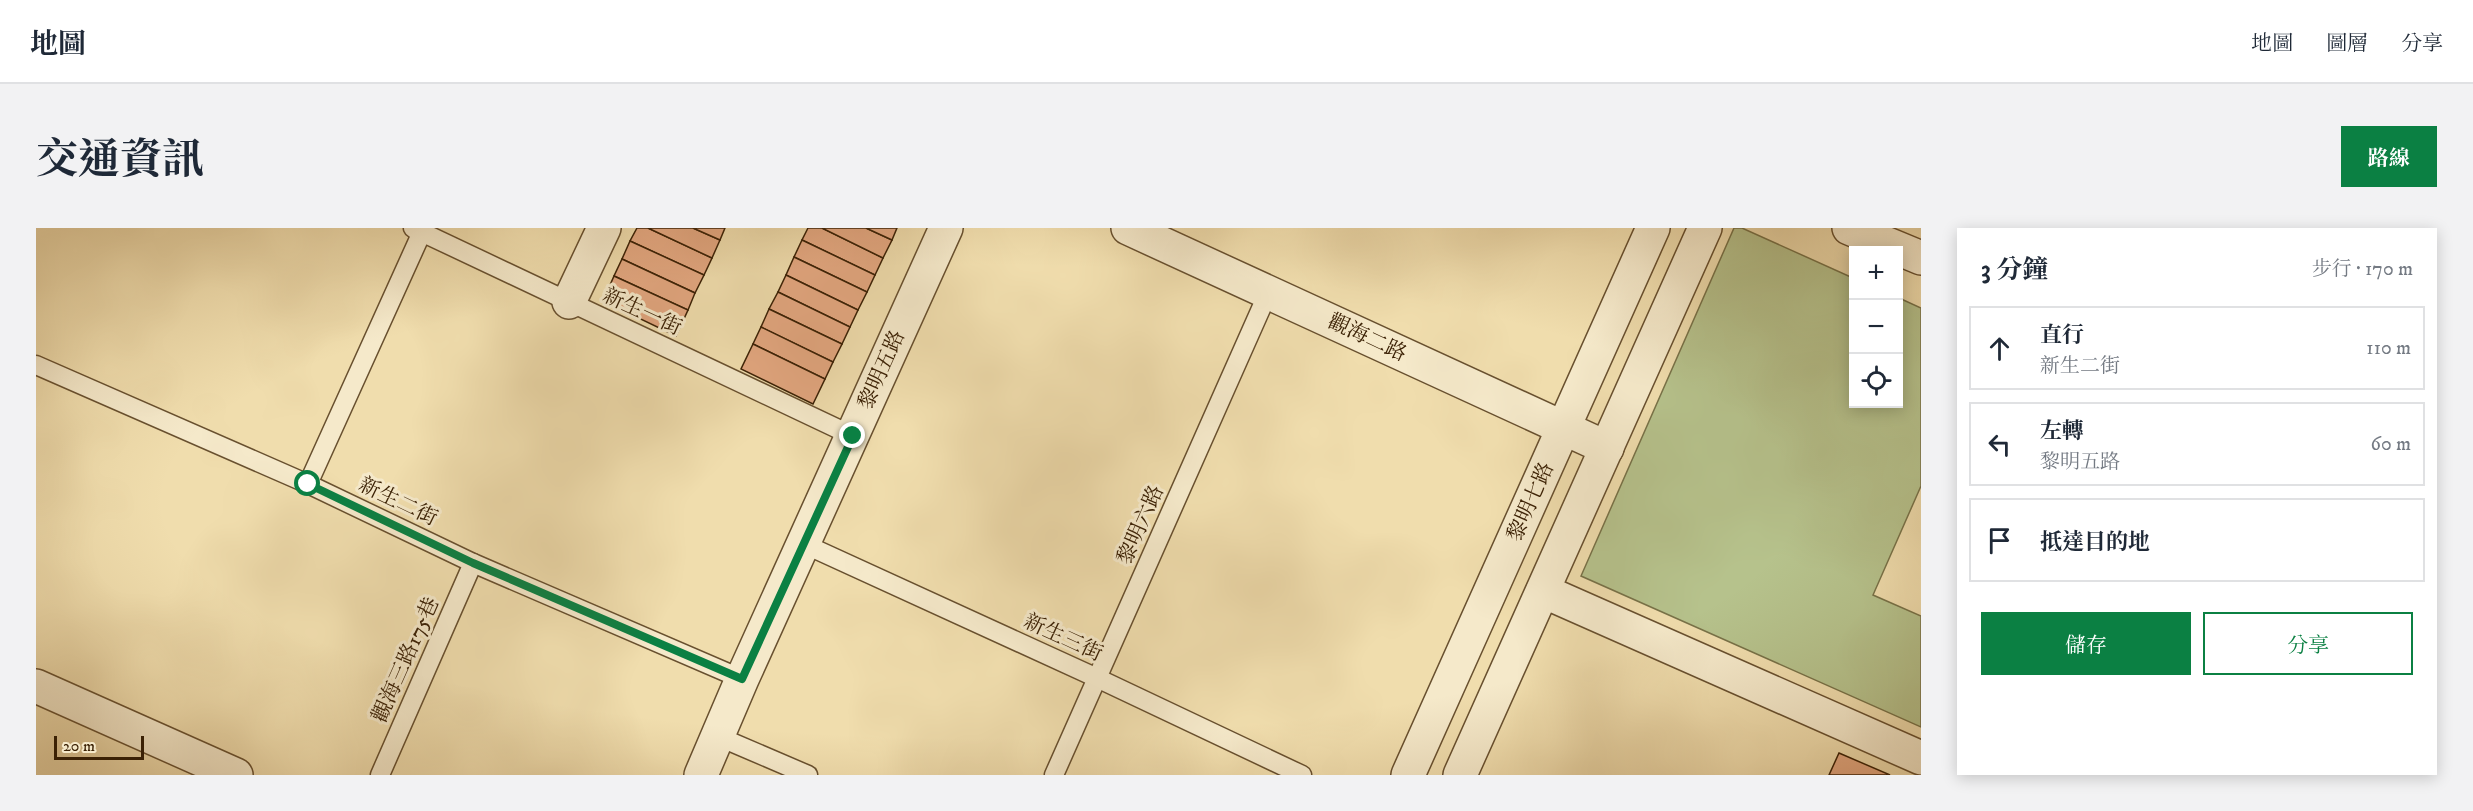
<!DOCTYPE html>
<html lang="zh-TW">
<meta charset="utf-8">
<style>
:root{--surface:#fff;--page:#f2f2f3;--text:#1f2937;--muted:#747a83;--line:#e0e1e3;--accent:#0b8043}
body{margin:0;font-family:"IM FELL DW Pica","Noto Serif TC",serif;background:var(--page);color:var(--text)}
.controls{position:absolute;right:18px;top:18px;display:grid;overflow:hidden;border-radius:0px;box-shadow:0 3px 15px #0003}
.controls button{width:54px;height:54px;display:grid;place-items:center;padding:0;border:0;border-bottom:2px solid var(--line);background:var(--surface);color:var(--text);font:30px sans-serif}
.scale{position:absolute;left:18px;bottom:15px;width:90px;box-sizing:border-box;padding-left:6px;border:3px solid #3b2105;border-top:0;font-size:16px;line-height:21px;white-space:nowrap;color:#3b2105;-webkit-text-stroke:4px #f5e9ca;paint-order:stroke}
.stop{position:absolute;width:18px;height:18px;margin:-14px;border:4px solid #0b8043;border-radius:50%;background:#fff}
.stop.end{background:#0b8043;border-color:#fff;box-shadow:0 2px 6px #0008}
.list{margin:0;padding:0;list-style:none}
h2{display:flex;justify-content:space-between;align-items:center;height:78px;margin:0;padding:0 24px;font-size:26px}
h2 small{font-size:20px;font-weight:400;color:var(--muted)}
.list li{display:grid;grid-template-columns:39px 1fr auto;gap:18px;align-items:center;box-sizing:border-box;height:84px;margin:0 12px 12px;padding:0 12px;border:2px solid var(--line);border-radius:0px}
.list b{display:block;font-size:22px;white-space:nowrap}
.list p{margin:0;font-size:20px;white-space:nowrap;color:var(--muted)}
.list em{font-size:20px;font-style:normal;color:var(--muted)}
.actions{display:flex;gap:12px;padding:18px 24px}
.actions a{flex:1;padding:14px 0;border:2px solid var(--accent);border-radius:0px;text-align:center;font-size:21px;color:var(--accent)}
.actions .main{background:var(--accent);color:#fff}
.icon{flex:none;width:33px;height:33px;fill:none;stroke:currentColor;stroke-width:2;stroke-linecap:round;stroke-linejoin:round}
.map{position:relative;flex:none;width:1885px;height:547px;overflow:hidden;border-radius:0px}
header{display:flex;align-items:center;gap:36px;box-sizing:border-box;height:84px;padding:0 30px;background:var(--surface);border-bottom:2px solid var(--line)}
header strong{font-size:28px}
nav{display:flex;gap:33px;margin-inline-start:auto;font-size:21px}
.intro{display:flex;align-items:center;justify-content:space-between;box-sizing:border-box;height:144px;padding:0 36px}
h1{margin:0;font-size:42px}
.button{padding:15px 27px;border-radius:0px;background:var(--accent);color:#fff;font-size:21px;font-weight:700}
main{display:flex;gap:36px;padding:0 36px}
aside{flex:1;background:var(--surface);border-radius:0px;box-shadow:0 3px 15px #0003}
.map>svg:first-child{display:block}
.green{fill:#b6c28c;stroke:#787248;stroke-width:1.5}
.building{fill:#e3a780;stroke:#3b2105;stroke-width:1.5}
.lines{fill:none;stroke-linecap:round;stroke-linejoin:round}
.service-casing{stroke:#68502f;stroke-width:21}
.minor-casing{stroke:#68502f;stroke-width:36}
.service{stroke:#f5e9ca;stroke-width:18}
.minor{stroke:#f5e9ca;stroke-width:33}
.route{stroke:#0b8043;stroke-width:8}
.labels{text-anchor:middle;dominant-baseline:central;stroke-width:6;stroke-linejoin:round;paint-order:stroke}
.street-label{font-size:21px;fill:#3b2105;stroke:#f5e9ca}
</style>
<header>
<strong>地圖</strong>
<nav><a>地圖</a><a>圖層</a><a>分享</a></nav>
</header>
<div class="intro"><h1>交通資訊</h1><a class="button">路線</a></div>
<main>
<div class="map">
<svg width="1885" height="547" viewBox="0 0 1885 547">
<rect width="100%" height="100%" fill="#f0ddad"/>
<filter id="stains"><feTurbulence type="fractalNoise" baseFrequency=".00333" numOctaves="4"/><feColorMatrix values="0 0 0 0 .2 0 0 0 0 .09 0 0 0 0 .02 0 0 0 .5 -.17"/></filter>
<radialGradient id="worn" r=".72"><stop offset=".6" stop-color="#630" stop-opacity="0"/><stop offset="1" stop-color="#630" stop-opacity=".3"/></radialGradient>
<path class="green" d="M1698,0H1706L1817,50L1818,176H1862L1863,70L1885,80V258L1837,367L1885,388V499L1545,348Z"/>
<g class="building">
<path d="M601,0H612L676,30L668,47L594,13Z"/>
<path d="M612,0H657L684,12L676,30Z"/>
<path d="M657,0H689L684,12Z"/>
<path d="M772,0H786L847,30L839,47L766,12Z"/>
<path d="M786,0H830L856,12L847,30Z"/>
<path d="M830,0H861L856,12Z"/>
<path d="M766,12L839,47L831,64L758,29Z"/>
<path d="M594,13L668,47L659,65L586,31Z"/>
<path d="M758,29L831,64L822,82L750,47Z"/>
<path d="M586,31L659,65L652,82L578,48Z"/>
<path d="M750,47L822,82L814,99L742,64Z"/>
<path d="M578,48L652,82L640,108L567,73Z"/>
<path d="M742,64L814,99L806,116L733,81Z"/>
<path d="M733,81L806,116L797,134L725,99Z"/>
<path d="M725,99L797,134L789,151L717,116Z"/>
<path d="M717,116L789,151L777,176L705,141Z"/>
<path d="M1803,525L1854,547H1793Z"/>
</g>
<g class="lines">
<g class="service-casing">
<g id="service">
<path d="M377,0L817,208"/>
<path d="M0,137L272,256L437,335L706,451"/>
<path d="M272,256L386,4"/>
<path d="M768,316L1061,450L1266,547"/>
<path d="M681,508L772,547"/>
<path d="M344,547L437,335"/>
<path d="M1018,547L1232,65"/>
</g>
</g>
<g class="minor-casing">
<g id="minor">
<path d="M1092,0L1571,220"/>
<path d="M1813,0L1885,30"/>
<path d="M533,74L568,0"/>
<path d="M1507,363L1885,530"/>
<path d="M0,458L200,547"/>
<path d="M665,547L706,451L910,0"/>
<path d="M1372,547L1617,0"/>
<path d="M1424,547L1669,0"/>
</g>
</g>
<use href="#service" class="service"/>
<use href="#minor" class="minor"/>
</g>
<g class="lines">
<path class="route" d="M272,256L437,335L706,451L817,208"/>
</g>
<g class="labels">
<g class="street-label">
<text transform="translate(606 84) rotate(25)">新生一街</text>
<text transform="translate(1331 110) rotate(25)">觀海二路</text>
<text transform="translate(846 142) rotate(-66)">黎明五路</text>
<text transform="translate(362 274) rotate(26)">新生二街</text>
<text transform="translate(1495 274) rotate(-66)">黎明七路</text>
<text transform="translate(1105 297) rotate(-66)">黎明六路</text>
<text transform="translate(1027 410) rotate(25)">新生三街</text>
<text transform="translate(370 432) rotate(-66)">觀海三路175巷</text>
</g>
</g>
<rect width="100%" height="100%" filter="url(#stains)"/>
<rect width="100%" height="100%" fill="url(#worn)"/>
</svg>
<div class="controls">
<button>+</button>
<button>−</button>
<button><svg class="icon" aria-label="locate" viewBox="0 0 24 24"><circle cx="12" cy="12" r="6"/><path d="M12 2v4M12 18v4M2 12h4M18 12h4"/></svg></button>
</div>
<div class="scale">20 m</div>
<div class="stop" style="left:272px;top:256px"></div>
<div class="stop end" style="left:817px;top:208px"></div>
</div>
<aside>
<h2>3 分鐘<small>步行 · 170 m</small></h2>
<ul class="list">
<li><svg class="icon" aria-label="ahead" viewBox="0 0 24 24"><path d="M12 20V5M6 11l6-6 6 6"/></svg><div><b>直行</b><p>新生二街</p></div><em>110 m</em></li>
<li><svg class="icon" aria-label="left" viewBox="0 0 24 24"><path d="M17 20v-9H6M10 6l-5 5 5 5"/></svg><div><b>左轉</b><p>黎明五路</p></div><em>60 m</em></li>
<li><svg class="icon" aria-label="arrive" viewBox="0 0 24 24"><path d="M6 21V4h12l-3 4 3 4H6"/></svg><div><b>抵達目的地</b></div></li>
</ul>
<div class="actions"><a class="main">儲存</a><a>分享</a></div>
</aside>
</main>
